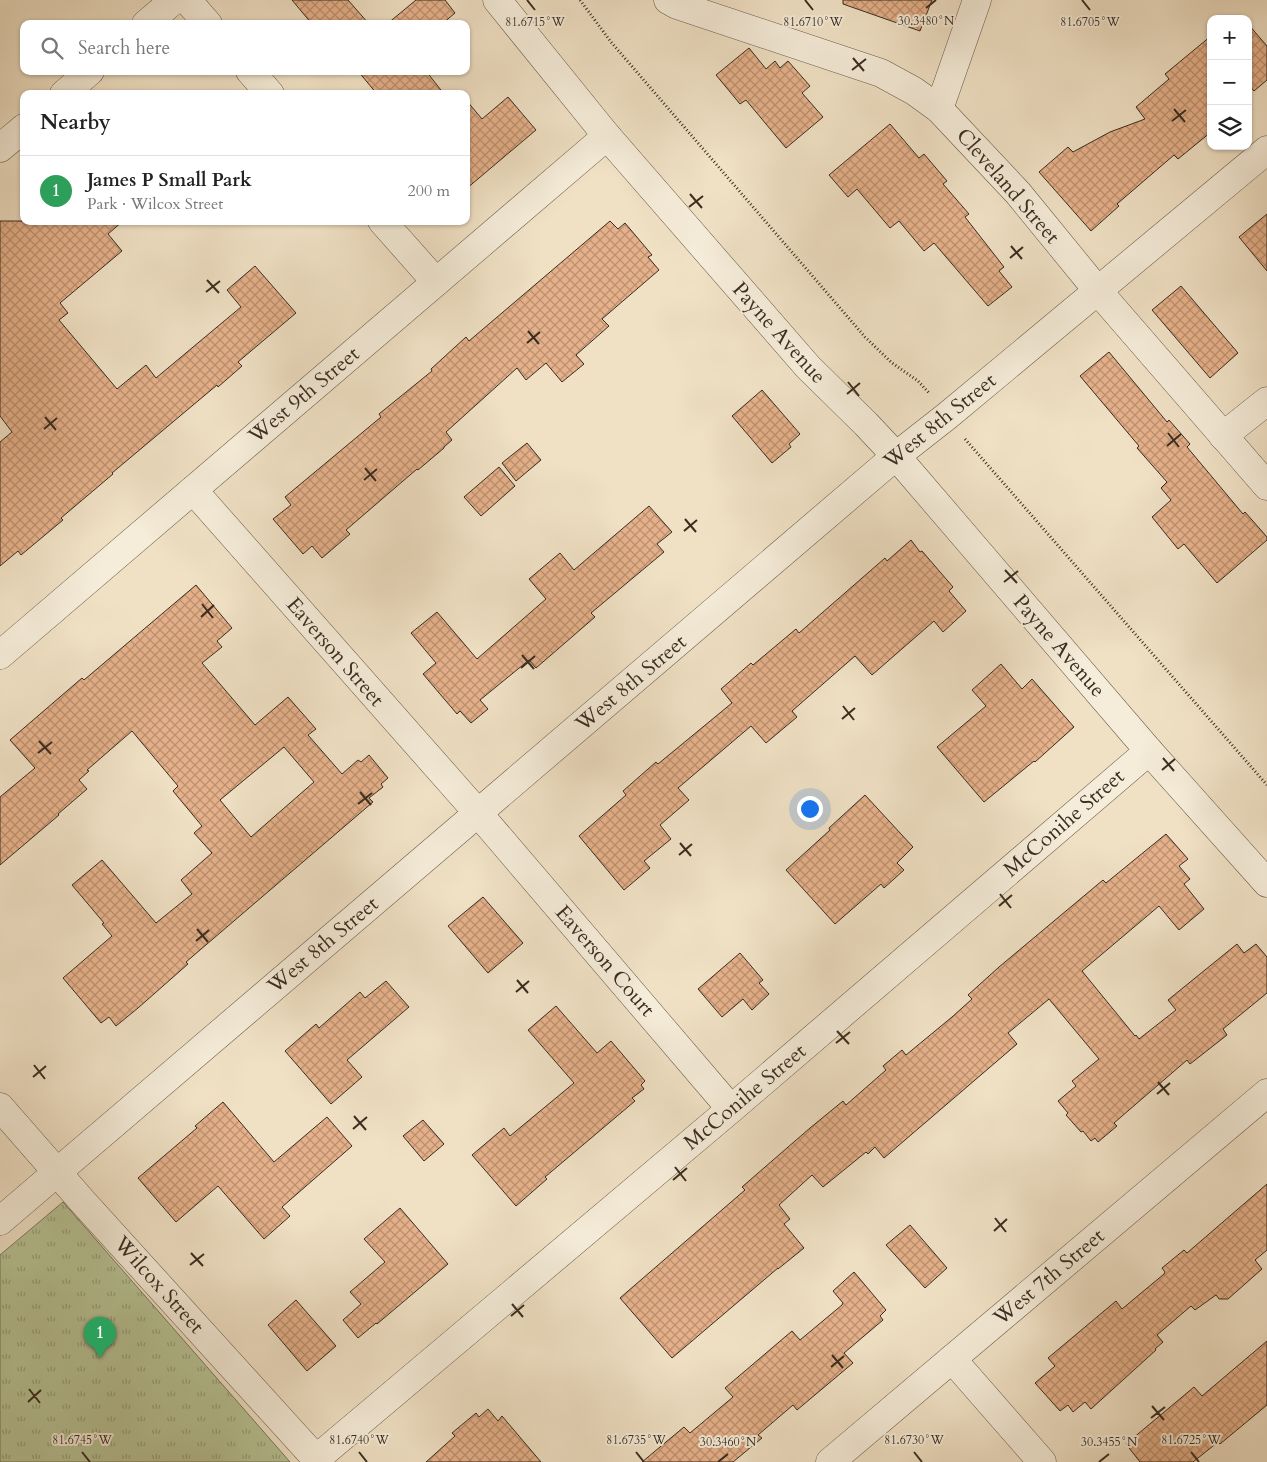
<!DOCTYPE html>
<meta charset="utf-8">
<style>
:root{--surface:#fff;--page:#f2f2f2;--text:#222;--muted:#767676;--line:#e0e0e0;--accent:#0f766e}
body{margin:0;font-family:Cardo,serif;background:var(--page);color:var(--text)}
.controls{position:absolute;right:15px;top:15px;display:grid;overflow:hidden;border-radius:10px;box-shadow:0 1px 4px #0004}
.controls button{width:45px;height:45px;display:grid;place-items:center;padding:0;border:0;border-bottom:1px solid var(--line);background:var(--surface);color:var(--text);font:25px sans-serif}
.you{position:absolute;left:809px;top:808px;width:18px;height:18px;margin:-12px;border:4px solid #fff;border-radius:50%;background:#1a73e8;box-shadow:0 0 0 8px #1a73e833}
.badge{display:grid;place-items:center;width:32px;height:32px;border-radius:50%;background:var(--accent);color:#fff;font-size:16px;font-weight:700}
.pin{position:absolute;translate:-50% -41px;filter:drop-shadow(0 1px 2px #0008)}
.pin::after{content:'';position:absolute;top:26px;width:18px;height:15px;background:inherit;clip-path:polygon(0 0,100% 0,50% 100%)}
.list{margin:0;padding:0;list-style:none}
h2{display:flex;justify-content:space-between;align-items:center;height:65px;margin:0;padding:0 20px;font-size:21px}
h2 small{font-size:16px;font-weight:400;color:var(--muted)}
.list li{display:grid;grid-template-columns:32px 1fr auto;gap:15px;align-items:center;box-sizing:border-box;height:70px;padding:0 20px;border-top:1px solid var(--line)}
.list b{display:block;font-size:19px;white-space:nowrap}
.list p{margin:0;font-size:16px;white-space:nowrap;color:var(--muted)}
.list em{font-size:16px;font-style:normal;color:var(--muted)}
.icon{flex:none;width:28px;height:28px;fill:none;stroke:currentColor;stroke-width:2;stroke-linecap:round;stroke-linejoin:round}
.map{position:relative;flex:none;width:1267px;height:1462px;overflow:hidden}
.search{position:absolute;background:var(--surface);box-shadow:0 1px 4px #0004;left:20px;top:20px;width:450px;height:55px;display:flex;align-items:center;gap:12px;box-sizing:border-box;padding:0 18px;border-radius:10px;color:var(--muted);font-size:19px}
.panel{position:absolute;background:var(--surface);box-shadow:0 1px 4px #0004;left:20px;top:90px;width:450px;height:135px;border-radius:10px}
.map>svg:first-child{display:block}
.park{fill:url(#park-tufts);stroke:#78785b}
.building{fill:url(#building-cross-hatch);stroke:#392d20;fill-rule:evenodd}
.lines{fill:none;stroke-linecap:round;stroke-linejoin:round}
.minor-casing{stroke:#675a49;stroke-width:29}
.path{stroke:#392d20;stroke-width:3;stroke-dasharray:1 2.5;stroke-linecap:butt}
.minor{stroke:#f5ecd9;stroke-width:28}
.ticks{fill:none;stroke:#392d20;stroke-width:2}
.labels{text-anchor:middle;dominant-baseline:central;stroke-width:4;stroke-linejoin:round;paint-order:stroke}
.street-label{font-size:21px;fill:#392d20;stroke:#f5ecd9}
.ticks-label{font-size:12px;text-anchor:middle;fill:#392d20;stroke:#f5ecd9;stroke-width:4;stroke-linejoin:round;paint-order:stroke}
</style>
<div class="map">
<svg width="1267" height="1462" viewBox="0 0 1267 1462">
<defs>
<pattern id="park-tufts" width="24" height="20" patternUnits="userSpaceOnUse" patternTransform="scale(1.25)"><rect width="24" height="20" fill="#b7c396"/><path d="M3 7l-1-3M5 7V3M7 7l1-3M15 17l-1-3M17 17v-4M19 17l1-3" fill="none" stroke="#969f7a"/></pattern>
<pattern id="building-cross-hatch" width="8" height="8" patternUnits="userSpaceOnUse" patternTransform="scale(1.25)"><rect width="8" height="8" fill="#e6b18a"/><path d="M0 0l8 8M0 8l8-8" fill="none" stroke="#bb9070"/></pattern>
</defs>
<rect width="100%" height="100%" fill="#f0e1c5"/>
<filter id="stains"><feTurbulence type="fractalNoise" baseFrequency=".004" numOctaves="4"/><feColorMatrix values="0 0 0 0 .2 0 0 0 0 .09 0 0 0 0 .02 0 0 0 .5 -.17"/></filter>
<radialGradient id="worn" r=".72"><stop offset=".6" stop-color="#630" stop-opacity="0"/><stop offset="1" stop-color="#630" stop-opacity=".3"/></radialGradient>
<path class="park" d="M63,1202L290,1462H0V1255Z"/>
<g class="building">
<path d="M292,0H348L369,24H312Z"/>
<path d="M416,0H445L455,13L442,24H387Z"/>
<path d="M843,0H932L920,31L843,4Z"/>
<path d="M1248,24L1267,46V80L1254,91L1248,84Z"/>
<path d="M1211,36V132L1178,159L1174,155L1117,204L1119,206L1091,231L1039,172L1068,147L1073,152L1110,132L1145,119L1136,107L1169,79L1165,74Z"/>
<path d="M749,48L766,69L775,61L780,68L788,61L810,86L802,93L823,117L786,148L746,100L740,104L716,75Z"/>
<path d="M358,71H426L444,94H377Z"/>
<path d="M508,97L536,130L466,189V100L482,119Z"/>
<path d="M890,124L919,158L924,154L947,181L943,184L969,214L965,217L1004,267L999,271L1012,287L988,306L934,243L924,251L899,221L890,228L857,189L848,197L829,175Z"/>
<path d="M1267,214V271L1239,237Z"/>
<path d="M0,221H123L108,234L122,251L60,303L68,313L59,320L117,389L146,365L156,378L241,307L227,290L255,266L296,313L238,362L242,366L218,387L217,385L112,473L113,474L61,518L63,520L21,555L18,551L0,566V442L12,432L0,416Z"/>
<path d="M610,221L618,229L625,223L652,255L648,257L659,270L602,319L609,326L576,355L584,364L562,382L546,363L526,380L517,368L446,432L452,440L444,447V448L418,470L417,469L346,530L350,534L322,558L312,546L303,554L273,519L291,505L285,497L381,417L379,414L432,371L431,369L466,337L469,341Z"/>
<path d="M1181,286L1238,353L1210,378L1152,310Z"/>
<path d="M1109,352L1167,422L1169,420L1190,444L1187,447L1243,514L1245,512L1267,537V540L1217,583L1184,544L1178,549L1152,517L1171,500L1161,488L1167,482L1137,448L1139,446L1080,376Z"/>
<path d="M762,390L800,434L789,444L791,447L772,463L732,416Z"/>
<path d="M527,443L541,460L516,481L502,463Z"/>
<path d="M499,467L515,486L481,516L464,497Z"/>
<path d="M649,506L672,532L657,544L664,552L591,613L595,617L536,668L529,660L480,700L488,709L471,723L460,711L457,714L423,674L436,663L411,633L437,612L477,659L546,599L529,579L560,553L574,570Z"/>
<path d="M911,540L920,552L922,551L953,587L949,591L966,611L943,632L934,621L872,675L855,656L792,711L797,717L766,743L751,726L678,788L689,800L660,825L671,839L644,861L650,868L624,890L579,836L626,795L623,791L656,762L658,764L732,703L721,689L751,663L753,665L796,629L799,633L885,558L887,561Z"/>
<path d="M196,585L232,628L217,641L222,647L202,663L255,725L288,697L316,729L308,735L342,774L358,760L361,762L369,755L388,778L381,784L383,787L369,798L373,802L186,962L188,964L138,1008L116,1026L109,1017L101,1023L63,978L112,936L102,924L104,923L72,885L102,860L156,923L192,894L181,880L212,853L194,833L202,826L173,791L178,786L132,731L87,770L89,771L79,780L87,789L58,814L59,815L0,865V797L35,768L10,740L82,678L84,680ZM284,747L314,782L251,837L220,800Z"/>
<path d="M1001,664L1022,689L1032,679L1074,727L1035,762L1034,761L984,802L937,747L986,706L972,690Z"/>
<path d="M865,795L913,847L897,863L904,870L884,888L881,884L835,924L786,870L830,830L829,828Z"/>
<path d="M1166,834L1188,859L1179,866L1190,879L1184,884L1204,909L1179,930L1159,906L1082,971L1135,1036L1136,1035L1139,1039L1176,1010L1168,1000L1237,944L1244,953L1256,944L1267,957V993L1223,1029L1227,1035L1190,1064L1187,1060L1114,1123L1117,1126L1098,1142L1095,1138L1091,1141L1083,1131L1081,1132L1066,1115L1068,1113L1058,1101L1076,1086L1072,1081L1099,1059L1049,999L1008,1033L1017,1044L884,1158L875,1147L868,1154L866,1152L823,1187L812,1175L779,1205L790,1219L784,1224L804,1248L778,1269V1268L672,1358L620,1298L745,1190L742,1187L810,1128L843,1101L846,1105L886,1070L883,1066L902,1050L906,1055L952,1017L972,999L968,995L999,967L1103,880L1106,883Z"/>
<path d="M483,897L523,943L488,973L448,926Z"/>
<path d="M740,953L763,980L759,983L769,994L752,1010L743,999L722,1017L698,989Z"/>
<path d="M386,981L409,1007L347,1060L362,1077L331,1104L285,1051L316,1024L319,1028L360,992L365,998Z"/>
<path d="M556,1006L597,1053L611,1041L645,1081L641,1085L644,1089L632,1098L635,1101L545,1177L547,1179L516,1206L472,1155L504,1128L510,1136L574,1083L528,1030Z"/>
<path d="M223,1102L274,1162L327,1117L352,1146L282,1207L290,1216L264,1239L218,1186L176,1222L138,1178L197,1128L195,1126Z"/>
<path d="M423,1120L444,1144L424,1161L403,1136Z"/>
<path d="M1267,1184V1250L1255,1260L1262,1269L1228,1299H1219L1216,1295L1195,1310L1191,1306L1157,1335L1163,1342L1155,1349L1156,1350L1091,1409L1085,1402L1073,1412L1068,1405L1060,1411L1035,1383L1055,1366L1048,1358L1116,1301L1122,1309L1164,1274L1165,1272L1162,1268L1184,1250L1187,1253Z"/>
<path d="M400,1208L448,1264L377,1324L376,1323L358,1338L343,1320L361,1304L350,1292L385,1262L364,1239Z"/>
<path d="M910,1225L947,1268L925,1288L886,1245Z"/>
<path d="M854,1272L886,1310L880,1316L883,1320L844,1353L853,1363L797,1410L793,1405L758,1435L762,1438L733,1462H642L684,1427L690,1433L733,1397L725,1388L792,1331L800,1340L842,1305L843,1303L833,1291Z"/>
<path d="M296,1300L336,1346L307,1371L268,1325Z"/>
<path d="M1267,1341V1405L1220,1444L1218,1442L1193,1462H1140L1126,1444L1194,1387L1202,1396Z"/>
<path d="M488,1409L498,1421L502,1416L541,1462H426L455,1436L452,1433L476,1413L479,1417Z"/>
</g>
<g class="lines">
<g class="minor-casing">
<g id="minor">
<path d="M187,0L208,24"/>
<path d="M497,0L607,136L808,367L866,424L896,456L1149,751L1267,883"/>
<path d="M668,0L677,5L881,73L914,91L939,109L1018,193L1098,291L1267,486"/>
<path d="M146,24L174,0"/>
<path d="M250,71L270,94"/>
<path d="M64,94L90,71"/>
<path d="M939,109L977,0"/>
<path d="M0,148L24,128"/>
<path d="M382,221L436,282"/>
<path d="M1223,436L1267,401"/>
<path d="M193,490L478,813L731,1109"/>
<path d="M0,655L607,136"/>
<path d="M0,1107L83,1202L319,1462"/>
<path d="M0,1221L896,456L947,416L1267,150"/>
<path d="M952,1359L1042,1462"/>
<path d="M316,1459L731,1109L1149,751"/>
<path d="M830,1462L1267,1093"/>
</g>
</g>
<g class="path">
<path d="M580,0L611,42L865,337L892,363L918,381L930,394"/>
<path d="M965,439L1267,785"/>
</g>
<use href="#minor" class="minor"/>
</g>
<path class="ticks" d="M527,0L535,10M805,0L813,10M1082,0L1090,10M926,8L936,0M853,58L864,71M852,70L866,59M1174,109L1185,122M1172,121L1186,110M690,194L702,208M689,207L703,196M1011,246L1022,259M1010,258L1023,247M207,280L219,293M206,292L220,281M528,331L539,344M527,343L540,332M848,382L859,396M847,394L860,383M45,417L56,430M44,429L57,418M1168,433L1179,447M1167,446L1181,434M365,468L376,481M364,480L377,469M685,519L696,532M684,531L697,520M1005,570L1017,583M1004,582L1018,571M202,604L213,618M201,617L214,605M522,655L534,669M521,668L535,656M843,706L854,720M842,719L855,708M39,741L51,754M38,753L52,742M1163,758L1174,771M1162,770L1175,759M360,792L371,805M358,804L372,793M680,843L691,856M679,855L692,844M1000,894L1011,908M999,906L1012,895M197,929L208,942M196,941L209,930M517,980L528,993M516,992L529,981M837,1031L849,1044M836,1043L850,1032M34,1065L45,1079M33,1077L46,1066M1158,1082L1169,1095M1157,1094L1170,1083M354,1116L366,1130M353,1129L367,1117M675,1167L686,1181M673,1180L687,1168M995,1218L1006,1232M994,1231L1007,1219M191,1253L203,1266M190,1265L204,1254M512,1304L523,1317M511,1316L524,1305M832,1355L843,1368M831,1367L844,1356M29,1389L40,1403M28,1402L41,1390M1152,1406L1164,1420M1151,1418L1165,1407M82,1452L90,1462M359,1452L367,1462M636,1452L644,1462M914,1452L922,1462M1191,1452L1199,1462M718,1462L728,1454M1099,1462L1109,1454"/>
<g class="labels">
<g class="street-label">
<text transform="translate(1008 186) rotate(49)">Cleveland Street</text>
<text transform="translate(779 333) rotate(48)">Payne Avenue</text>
<text transform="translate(304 395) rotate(-40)">West 9th Street</text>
<text transform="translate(940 421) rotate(-39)">West 8th Street</text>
<text transform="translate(1059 646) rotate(49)">Payne Avenue</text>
<text transform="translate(335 652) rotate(49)">Eaverson Street</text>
<text transform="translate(631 683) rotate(-40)">West 8th Street</text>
<text transform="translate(1064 823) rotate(-41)">McConihe Street</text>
<text transform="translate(323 945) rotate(-40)">West 8th Street</text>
<text transform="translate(605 961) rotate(49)">Eaverson Court</text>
<text transform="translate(745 1097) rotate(-40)">McConihe Street</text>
<text transform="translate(1049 1277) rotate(-40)">West 7th Street</text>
<text transform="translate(159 1285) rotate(48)">Wilcox Street</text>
</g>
</g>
<g class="ticks-label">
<text x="926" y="25">30.3480°N</text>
<text x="535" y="26">81.6715°W</text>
<text x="813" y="26">81.6710°W</text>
<text x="1090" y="26">81.6705°W</text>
<text x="82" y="1444">81.6745°W</text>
<text x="359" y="1444">81.6740°W</text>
<text x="636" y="1444">81.6735°W</text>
<text x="914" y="1444">81.6730°W</text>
<text x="1191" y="1444">81.6725°W</text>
<text x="728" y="1446">30.3460°N</text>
<text x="1109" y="1446">30.3455°N</text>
</g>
<rect width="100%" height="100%" filter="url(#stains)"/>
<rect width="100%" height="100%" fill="url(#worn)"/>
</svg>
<div class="controls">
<button>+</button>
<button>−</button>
<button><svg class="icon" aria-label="layers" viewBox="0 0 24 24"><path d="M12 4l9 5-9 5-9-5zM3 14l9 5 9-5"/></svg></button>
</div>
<div class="you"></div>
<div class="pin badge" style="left:100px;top:1358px;background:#2e9e5b">1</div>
<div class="search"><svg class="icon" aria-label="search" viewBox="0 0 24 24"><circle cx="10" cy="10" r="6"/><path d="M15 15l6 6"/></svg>Search here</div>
<section class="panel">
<h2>Nearby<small></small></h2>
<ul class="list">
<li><span class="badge" style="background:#2e9e5b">1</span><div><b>James P Small Park</b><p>Park · Wilcox Street</p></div><em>200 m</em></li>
</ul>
</section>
</div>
